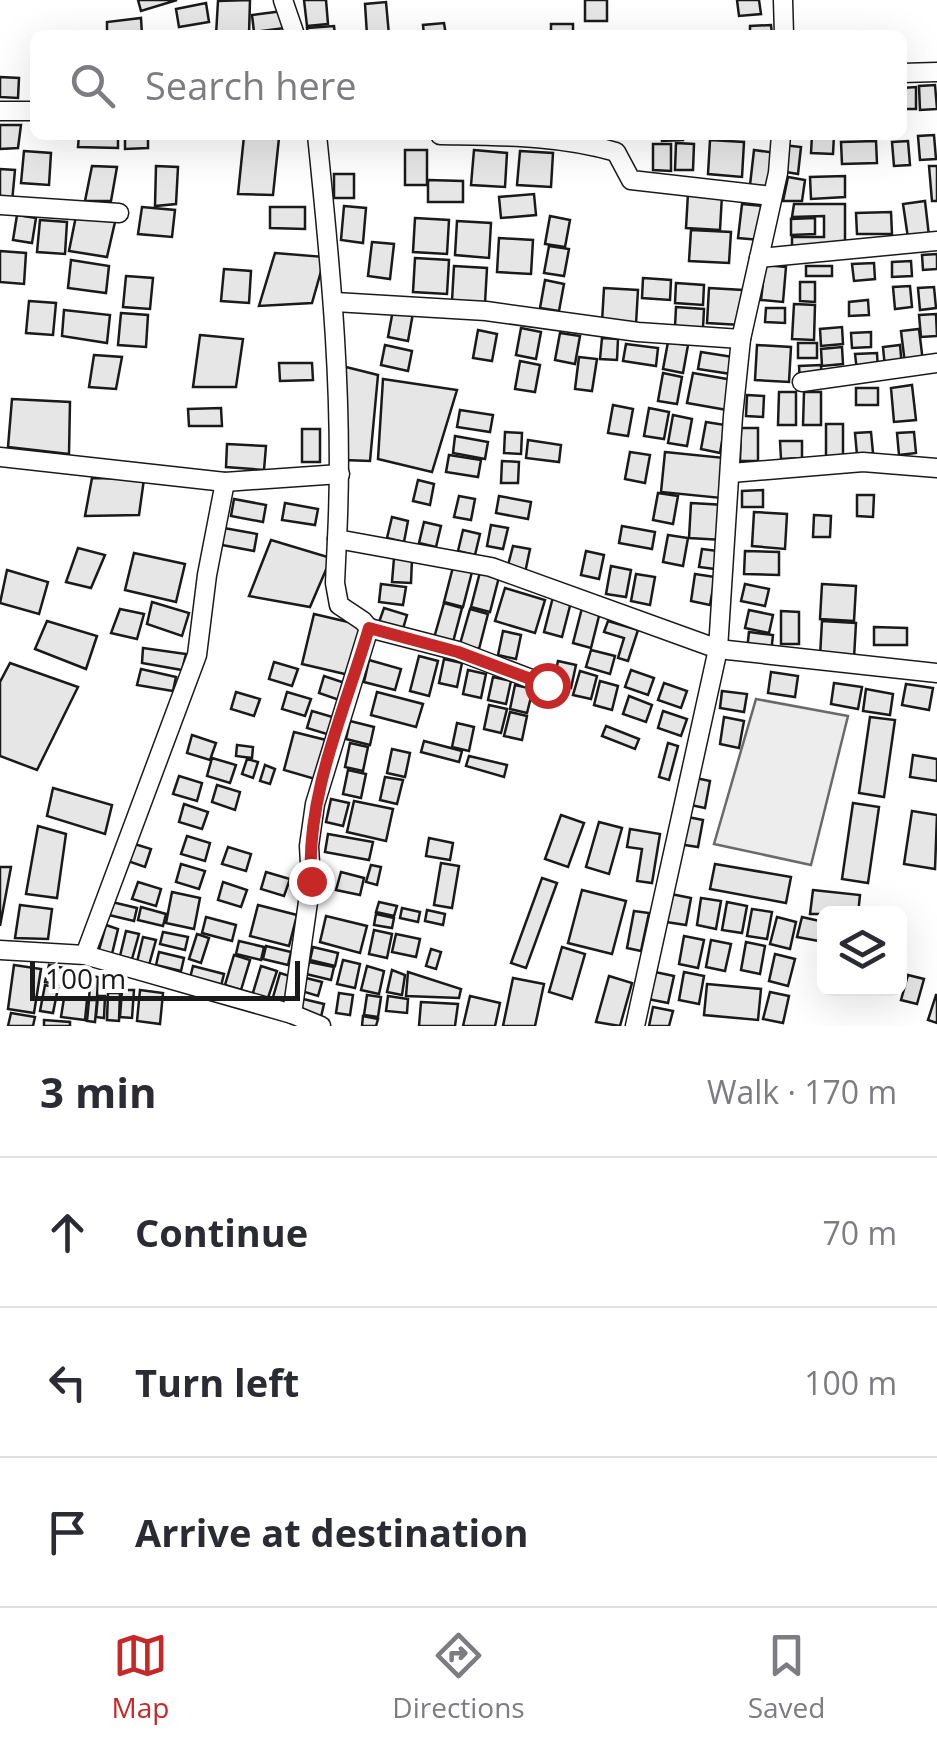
<!DOCTYPE html>
<meta charset="utf-8">
<style>
:root{--surface:#fff;--page:#f7f7f7;--text:#2b2b33;--muted:#7c7c81;--line:#e1e1e2;--accent:#c62828}
body{margin:0;font-family:"Open Sans",sans-serif;background:var(--page);color:var(--text)}
.controls{position:absolute;right:30px;bottom:30px;display:grid;overflow:hidden;border-radius:15px;box-shadow:0 10px 40px #0002}
.controls button{width:90px;height:90px;display:grid;place-items:center;padding:0;border:0;border-bottom:2px solid var(--line);background:var(--surface);color:var(--text);font:50px sans-serif}
.scale{position:absolute;left:30px;bottom:25px;width:270px;box-sizing:border-box;padding-left:10px;border:5px solid #1a1a1a;border-top:0;font-size:28px;line-height:35px;white-space:nowrap;color:#1a1a1a;-webkit-text-stroke:8px #fff;paint-order:stroke}
.stop{position:absolute;width:30px;height:30px;margin:-22px;border:8px solid #c62828;border-radius:50%;background:#fff}
.stop.end{background:#c62828;border-color:#fff;box-shadow:0 2px 10px #0008}
.list{margin:0;padding:0;list-style:none}
h2{display:flex;justify-content:space-between;align-items:center;height:130px;margin:0;padding:0 40px;font-size:42px}
h2 small{font-size:32px;font-weight:400;color:var(--muted)}
.list li{display:grid;grid-template-columns:65px 1fr auto;gap:30px;align-items:center;box-sizing:border-box;height:150px;padding:0 40px;border-top:2px solid var(--line)}
.list b{display:block;font-size:38px;white-space:nowrap}
.list em{font-size:32px;font-style:normal;color:var(--muted)}
.icon{flex:none;width:55px;height:55px;fill:none;stroke:currentColor;stroke-width:2;stroke-linecap:round;stroke-linejoin:round}
.map{position:relative;flex:none;width:937px;height:1026px;overflow:hidden}
.search{position:absolute;background:var(--surface);box-shadow:0 10px 40px #0002;left:30px;right:30px;top:30px;height:110px;display:flex;align-items:center;gap:25px;box-sizing:border-box;padding:0 35px;border-radius:15px;color:var(--muted);font-size:38px}
.sheet{height:580px;background:var(--surface)}
nav{display:flex;justify-content:space-around;align-items:center;box-sizing:border-box;height:140px;border-top:2px solid var(--line);background:var(--surface);font-size:28px;color:var(--muted)}
nav a{display:grid;justify-items:center;gap:5px}
nav .on{color:var(--accent)}
.map>svg:first-child{display:block}
.built{fill:#ededed;stroke:#6a6a6a;stroke-width:2.5}
.building{fill:#e6e6e6;stroke:#1a1a1a;stroke-width:2.5}
.lines{fill:none;stroke-linecap:round;stroke-linejoin:round}
.minor-casing{stroke:#1a1a1a;stroke-width:21}
.minor{stroke:#fff;stroke-width:18}
.route{stroke:#c62828;stroke-width:12}
</style>
<div class="map">
<svg width="937" height="1026" viewBox="0 0 937 1026">
<rect width="100%" height="100%" fill="#fff"/>
<path class="built" d="M756,699L848,716L811,865L714,844Z"/>
<g class="building">
<path d="M138,0H177L141,11Z"/>
<path d="M250,0L249,35H216L218,1Z"/>
<path d="M304,0H326L328,24L307,26Z"/>
<rect x="585" y="0" width="22" height="21"/>
<path d="M737,0H759L761,14L739,16Z"/>
<path d="M386,2L389,35H367L365,4Z"/>
<path d="M206,3L209,22L179,27L176,9Z"/>
<path d="M283,11L285,28L254,32L252,15Z"/>
<path d="M141,18L142,35H107V22Z"/>
<path d="M444,23L446,35H424L423,25Z"/>
<rect x="551" y="24" width="22" height="11"/>
<path d="M771,25L772,35H750V26Z"/>
<path d="M334,26L335,35H308L307,28Z"/>
<path d="M0,77L19,78L18,98L0,97Z"/>
<path d="M935,85L937,109L920,110L919,86Z"/>
<path d="M916,87V109H902V88Z"/>
<path d="M0,125H21L18,148L0,149Z"/>
<path d="M79,135H118V148L78,147Z"/>
<path d="M125,135H148V148L125,149Z"/>
<path d="M662,135H683V140L662,141Z"/>
<path d="M812,135H834L833,154L811,153Z"/>
<path d="M934,135L936,159L920,160L918,136Z"/>
<path d="M244,136L279,138L273,195L238,194Z"/>
<path d="M710,140L744,142L742,177L708,174Z"/>
<path d="M876,141L877,163L842,164L841,142Z"/>
<path d="M908,141L910,165L894,166L892,142Z"/>
<path d="M676,143L694,144L693,170H675Z"/>
<path d="M653,144H671V171L653,170Z"/>
<path d="M783,145L801,147L798,174L780,171Z"/>
<rect x="405" y="150" width="22" height="35"/>
<path d="M474,150L507,153L505,187L471,185Z"/>
<path d="M754,150L776,153L772,187L750,185Z"/>
<path d="M24,151L51,153L49,185L21,183Z"/>
<path d="M520,151L553,153L551,187L517,185Z"/>
<path d="M92,166L117,167L111,201H85Z"/>
<path d="M156,166L178,167L176,204L155,206Z"/>
<path d="M929,166H937V201H932Z"/>
<path d="M0,169L15,170L12,202L0,201Z"/>
<rect x="334" y="174" width="20" height="24"/>
<path d="M845,176V197L811,199L810,177Z"/>
<path d="M788,177L805,180L802,201H783Z"/>
<path d="M428,180L463,181V202H428Z"/>
<path d="M688,193L722,195L720,230L686,228Z"/>
<path d="M534,194L536,215L501,218L499,197Z"/>
<path d="M925,201L929,236L908,238L903,204Z"/>
<path d="M742,204L763,206L760,240L738,238Z"/>
<path d="M794,204H845V245L792,246V237H824V216L792,217Z"/>
<path d="M344,206L366,208L363,243L341,240Z"/>
<path d="M142,207L175,210L172,237L138,234Z"/>
<path d="M270,207H305V229L270,228Z"/>
<path d="M891,212L892,234H857L856,213Z"/>
<path d="M17,215L36,218L32,243L13,240Z"/>
<path d="M76,216L115,222L107,257L69,251Z"/>
<path d="M550,216L570,220L565,247L545,244Z"/>
<path d="M415,218L449,220L447,254L413,252Z"/>
<path d="M815,218V234L791,235V219Z"/>
<path d="M40,220L67,222L65,254L37,252Z"/>
<path d="M457,221L491,223L489,258L455,255Z"/>
<path d="M691,230L731,232L729,263L689,261Z"/>
<path d="M499,238L533,240L531,274L497,272Z"/>
<path d="M372,242L394,244L390,279L368,276Z"/>
<path d="M549,246L569,249L564,276L544,273Z"/>
<path d="M0,251L26,253L24,284L0,282Z"/>
<path d="M275,253L325,257L312,303L259,306Z"/>
<path d="M937,254V269L923,270L922,255Z"/>
<path d="M415,258L449,260L447,294L413,292Z"/>
<path d="M71,260L109,266L106,293L68,288Z"/>
<path d="M911,261L912,276L892,277V262Z"/>
<path d="M874,263L875,279L854,281L852,264Z"/>
<path d="M765,265L786,267L783,302L761,300Z"/>
<path d="M454,266L487,268L485,303L452,301Z"/>
<rect x="806" y="266" width="26" height="10"/>
<path d="M224,269L251,271L249,303L221,301Z"/>
<path d="M126,276L153,278L150,309L123,307Z"/>
<path d="M643,278L671,280L670,300L642,298Z"/>
<path d="M545,280L564,284L559,311L540,308Z"/>
<path d="M800,282H815V302L800,301Z"/>
<path d="M676,283L704,285L703,305L675,303Z"/>
<path d="M910,286L912,307L895,309L893,287Z"/>
<path d="M934,287L936,308L920,310L918,288Z"/>
<path d="M604,288L638,290L636,324L602,322Z"/>
<path d="M709,288L743,290L741,325L707,323Z"/>
<path d="M868,300L869,315L849,316V302Z"/>
<path d="M29,301L56,303L53,335L26,333Z"/>
<path d="M794,304L815,305L814,340L792,339Z"/>
<path d="M676,307L704,309L703,328L675,327Z"/>
<path d="M766,308H785V323L765,322Z"/>
<path d="M64,310L110,315L107,343L62,336Z"/>
<path d="M393,310L413,313L408,341L388,337Z"/>
<path d="M121,313L148,315L146,347L118,345Z"/>
<path d="M936,314L937,336L921,337L919,315Z"/>
<path d="M842,327L843,344L821,346L820,329Z"/>
<path d="M521,328L541,332L536,359L516,355Z"/>
<path d="M919,329L923,362L905,364L901,331Z"/>
<path d="M478,330L497,334L492,361L473,358Z"/>
<path d="M871,332V347L852,348L851,333Z"/>
<path d="M560,333L580,336L575,364L555,360Z"/>
<path d="M200,335L243,339L236,387H193Z"/>
<path d="M602,338L618,339L617,360L600,359Z"/>
<path d="M668,342L688,345L683,373L663,369Z"/>
<rect x="798" y="343" width="19" height="15"/>
<path d="M626,344L658,348L656,366L623,361Z"/>
<path d="M385,345L412,351L408,371L381,365Z"/>
<path d="M757,345L791,347L789,382L755,380Z"/>
<path d="M900,345L902,367L885,368L883,347Z"/>
<path d="M842,347L843,364L822,366L821,349Z"/>
<path d="M701,352L733,357L731,374L698,369Z"/>
<path d="M877,353L878,370L857,371L855,354Z"/>
<path d="M94,355L122,357L116,389L89,387Z"/>
<path d="M579,357L597,359L592,391L575,389Z"/>
<path d="M520,361L540,365L535,392L515,389Z"/>
<path d="M279,363H312L313,380L280,381Z"/>
<path d="M821,365L822,381L800,383L799,366Z"/>
<path d="M342,366L378,375L370,461L344,460Z"/>
<path d="M663,373L682,377L677,404L658,401Z"/>
<path d="M693,373L733,380L727,410L687,403Z"/>
<path d="M383,379L457,390L432,472L378,459Z"/>
<path d="M912,385L916,420L894,422L891,388Z"/>
<rect x="856" y="388" width="22" height="17"/>
<path d="M779,392H796V425H778Z"/>
<path d="M804,392H821V425H803Z"/>
<path d="M747,395L764,396L763,417L746,416Z"/>
<path d="M12,399L70,402L69,454L8,447Z"/>
<path d="M613,405L633,409L628,436L608,433Z"/>
<path d="M221,408L222,426H189L188,409Z"/>
<path d="M649,408L669,412L664,439L644,436Z"/>
<path d="M460,410L493,415L490,432L457,427Z"/>
<path d="M673,415L692,419L687,446L668,443Z"/>
<path d="M706,422L725,425L720,453L701,449Z"/>
<rect x="826" y="424" width="17" height="33"/>
<path d="M741,428H758V461H740Z"/>
<rect x="302" y="429" width="18" height="33"/>
<path d="M505,432L522,433L521,454L504,453Z"/>
<path d="M871,432L873,453L857,455L855,433Z"/>
<path d="M914,432L916,453L899,455L897,433Z"/>
<path d="M455,436L488,442L485,459L453,453Z"/>
<path d="M528,440L561,445L559,462L526,458Z"/>
<path d="M780,441H802V458L781,459Z"/>
<path d="M227,444L266,446L264,470L226,467Z"/>
<path d="M630,452L650,455L645,483L625,479Z"/>
<path d="M665,452L725,458L721,498L661,492Z"/>
<path d="M449,455L481,460L478,477L446,472Z"/>
<path d="M502,461L519,462L518,483H501Z"/>
<path d="M92,478L144,479L139,515L85,516Z"/>
<path d="M418,480L434,484L430,505L413,501Z"/>
<path d="M763,490V507H742V491Z"/>
<path d="M658,493L678,496L673,524L653,520Z"/>
<path d="M857,495H874L873,517L857,516Z"/>
<path d="M459,496L475,499L471,520L454,517Z"/>
<path d="M499,496L531,502L528,519L496,513Z"/>
<path d="M234,499L266,505L263,522L231,516Z"/>
<path d="M285,503L318,509L315,525L282,520Z"/>
<path d="M691,503L725,505L723,540L689,538Z"/>
<path d="M754,512L787,514L785,549L752,546Z"/>
<path d="M814,515L831,516L830,537H813Z"/>
<path d="M392,517L408,521L404,542L387,538Z"/>
<path d="M424,522L441,526L436,547L419,543Z"/>
<path d="M491,525L508,528L503,549L487,546Z"/>
<path d="M622,526L655,532L652,549L619,543Z"/>
<path d="M224,528L257,534L254,551L222,545Z"/>
<path d="M463,530L480,534L475,555L458,551Z"/>
<path d="M668,535L688,538L683,566L663,562Z"/>
<path d="M271,540L331,558L310,607L249,596Z"/>
<path d="M513,546L530,549L525,573L507,569Z"/>
<path d="M78,548L105,555L91,588L66,582Z"/>
<path d="M702,549L726,552L723,570L699,567Z"/>
<path d="M586,551L604,555L599,579L581,575Z"/>
<path d="M745,551L779,552V575L744,574Z"/>
<path d="M134,553L185,564L176,602L125,590Z"/>
<path d="M394,558L412,559L411,583L392,582Z"/>
<path d="M611,566L631,570L626,597L606,594Z"/>
<path d="M453,567L472,572L463,607L444,602Z"/>
<path d="M7,570L48,582L39,614L0,603Z"/>
<path d="M480,572L499,577L490,612L471,607Z"/>
<path d="M636,574L655,577L650,605L631,601Z"/>
<path d="M695,574L715,577L710,605L691,601Z"/>
<path d="M381,584L406,587L403,605L379,602Z"/>
<path d="M745,584L769,589L765,606L741,601Z"/>
<path d="M822,584L856,586L854,621L820,619Z"/>
<path d="M505,588L545,600L535,633L495,621Z"/>
<path d="M553,597L571,602L562,637L544,632Z"/>
<path d="M152,602L189,613L182,636L147,624Z"/>
<path d="M444,603L462,608L453,642L434,638Z"/>
<path d="M384,608L407,615L402,632L378,625Z"/>
<path d="M582,608L600,612L591,648L573,643Z"/>
<path d="M120,609L144,614L137,639L111,633Z"/>
<path d="M470,609L488,614L479,649L460,644Z"/>
<path d="M749,610L773,615L769,633L745,628Z"/>
<path d="M781,611L799,612V644H781Z"/>
<path d="M314,614L361,625L349,675L302,664Z"/>
<path d="M47,621L97,636L86,669L35,649Z"/>
<path d="M608,621L638,630L628,661L618,658L624,638L604,632Z"/>
<path d="M822,621L856,623L854,658L820,656Z"/>
<path d="M874,627L907,628V645H874Z"/>
<path d="M503,631L521,635L516,659L498,655Z"/>
<path d="M749,632L773,635L771,653L747,650Z"/>
<path d="M143,648L186,654L182,670L142,663Z"/>
<path d="M591,650L615,656L610,674L586,667Z"/>
<path d="M419,656L438,661L429,696L410,691Z"/>
<path d="M444,659L462,663L457,687L439,683Z"/>
<path d="M369,660L401,669L395,690L364,682Z"/>
<path d="M558,661L576,665L571,688L553,684Z"/>
<path d="M274,662L298,669L292,686L269,679Z"/>
<path d="M10,663L78,687L37,770L0,756V682Z"/>
<path d="M141,669L176,677L173,691L137,685Z"/>
<path d="M468,670L486,674L481,698L463,694Z"/>
<path d="M631,670L654,678L648,695L625,687Z"/>
<path d="M580,671L597,676L591,699L573,695Z"/>
<path d="M771,672L798,676L795,697L768,693Z"/>
<path d="M324,676L348,684L342,701L319,693Z"/>
<path d="M493,677L511,681L506,704L488,700Z"/>
<path d="M600,681L618,686L612,710L594,705Z"/>
<path d="M664,683L687,691L681,708L658,700Z"/>
<path d="M834,683L862,687L858,709L831,704Z"/>
<path d="M906,684L933,688L929,710L902,705Z"/>
<path d="M515,685L533,689L527,713L510,709Z"/>
<path d="M866,689L893,694L890,715L863,711Z"/>
<path d="M722,691L747,694L744,712L720,708Z"/>
<path d="M236,692L260,699L254,716L231,709Z"/>
<path d="M287,692L311,699L305,716L282,709Z"/>
<path d="M377,692L423,704L416,727L371,715Z"/>
<path d="M629,696L652,705L646,722L623,714Z"/>
<path d="M489,705L507,709L501,733L484,729Z"/>
<path d="M312,711L336,718L330,735L307,728Z"/>
<path d="M663,711L687,719L681,736L658,728Z"/>
<path d="M510,712L527,716L522,740L504,736Z"/>
<path d="M724,717L744,721L739,748L720,744Z"/>
<path d="M870,717L895,720L884,797L859,793Z"/>
<path d="M350,721L374,727L370,745L346,739Z"/>
<path d="M457,723L474,727L469,751L452,747Z"/>
<path d="M606,726L639,739L635,749L602,736Z"/>
<path d="M294,732L326,740L315,779L284,770Z"/>
<path d="M192,735L216,743L210,760L187,753Z"/>
<path d="M424,741L462,751L459,762L421,752Z"/>
<path d="M350,743L368,747L363,771L345,767Z"/>
<path d="M668,743L678,746L669,780L659,777Z"/>
<path d="M237,745L253,747L252,758L236,756Z"/>
<path d="M392,749L410,753L405,777L387,773Z"/>
<path d="M913,755L937,759V781L910,777Z"/>
<path d="M469,756L507,765L504,777L466,766Z"/>
<path d="M212,758L236,765L230,783L207,776Z"/>
<path d="M247,759L258,762L253,778L242,774Z"/>
<path d="M265,765L275,769L270,784L260,781Z"/>
<path d="M348,770L366,774L361,798L343,794Z"/>
<path d="M179,776L202,783L197,801L173,794Z"/>
<path d="M385,777L403,780L397,804L380,800Z"/>
<path d="M691,777L710,781L705,808L686,804Z"/>
<path d="M217,785L240,792L235,810L212,802Z"/>
<path d="M53,788L112,805L105,834L47,816Z"/>
<path d="M331,799L349,803L343,826L326,822Z"/>
<path d="M354,801L393,809L386,841L347,832Z"/>
<path d="M853,803L879,807L868,883L842,879Z"/>
<path d="M184,804L208,812L202,829L179,822Z"/>
<path d="M912,811L937,815L935,869L904,864Z"/>
<path d="M561,815L584,823L568,867L545,859Z"/>
<path d="M683,816L703,820L698,847L678,844Z"/>
<path d="M599,822L622,828L609,874L586,867Z"/>
<path d="M38,826L66,834L57,898L26,894Z"/>
<path d="M630,829L660,834L652,883L637,881L642,849L627,847Z"/>
<path d="M328,834L373,842L369,860L325,852Z"/>
<path d="M187,836L210,843L205,861L181,854Z"/>
<path d="M429,838L453,843L450,860L426,856Z"/>
<path d="M128,842L151,849L145,867L122,859Z"/>
<path d="M228,847L251,854L246,871L222,864Z"/>
<path d="M441,863L459,866L452,908L434,905Z"/>
<path d="M181,864L205,871L199,889L176,882Z"/>
<path d="M715,864L791,877L786,903L710,889Z"/>
<path d="M371,865L381,867L377,885L366,882Z"/>
<path d="M0,867H11L0,926Z"/>
<path d="M266,872L290,879L284,896L261,889Z"/>
<path d="M341,872L364,878L360,895L336,890Z"/>
<path d="M542,878L557,883L526,968L511,963Z"/>
<path d="M138,882L161,889L156,906L132,899Z"/>
<path d="M223,882L247,890L241,907L218,900Z"/>
<path d="M582,890L626,901L612,954L568,943Z"/>
<path d="M813,890L860,895L858,914H810Z"/>
<path d="M172,892L200,898L194,929L166,923Z"/>
<path d="M671,894L691,898L686,925L666,922Z"/>
<path d="M701,898L721,901L716,929L697,925Z"/>
<path d="M112,902L137,908L134,921L109,915Z"/>
<path d="M379,902L397,906L394,916L376,912Z"/>
<path d="M727,902L747,906L742,933L722,930Z"/>
<path d="M20,905L52,909L48,939L15,938Z"/>
<path d="M258,905L297,915L289,946L250,936Z"/>
<path d="M141,907L166,914L163,926L138,920Z"/>
<path d="M402,908L420,912L418,922L400,918Z"/>
<path d="M752,909L772,912L767,939L747,936Z"/>
<path d="M427,910L445,914L443,925L425,921Z"/>
<path d="M634,911L649,913L641,951L627,948Z"/>
<path d="M376,914L394,918L392,928L374,925Z"/>
<path d="M326,916L367,926L360,953L320,942Z"/>
<path d="M206,917L236,925L232,941L202,933Z"/>
<path d="M777,917L796,922L790,949L770,944Z"/>
<path d="M802,917L824,922V942L797,937Z"/>
<path d="M106,925L118,929L112,954L99,950Z"/>
<path d="M374,930L392,934L387,958L369,954Z"/>
<path d="M126,931L139,934L132,959L120,956Z"/>
<path d="M163,932L188,937L185,950L160,944Z"/>
<path d="M197,934L209,938L201,963L189,959Z"/>
<path d="M396,934L420,939L416,957L392,952Z"/>
<path d="M684,936L704,940L698,968L679,964Z"/>
<path d="M143,937L156,940L149,965L137,962Z"/>
<path d="M711,940L731,944L725,971L706,967Z"/>
<path d="M239,941L264,947L261,960L236,954Z"/>
<path d="M746,942L765,946L760,974L741,970Z"/>
<path d="M266,946L291,952L288,965L263,959Z"/>
<path d="M313,947L338,953L335,966L310,960Z"/>
<path d="M562,947L585,954L572,999L549,992Z"/>
<path d="M431,949L441,952L436,969L426,966Z"/>
<path d="M159,952L184,958L181,971L156,965Z"/>
<path d="M775,954L795,959L788,986L769,981Z"/>
<path d="M234,955L250,960L241,990L225,985Z"/>
<path d="M343,960L360,964L355,988L337,984Z"/>
<path d="M309,962L334,967L331,980L306,974Z"/>
<path d="M14,965L41,969L34,1013L8,1009Z"/>
<path d="M49,965L64,968L61,985L45,982Z"/>
<path d="M193,966L224,974L220,990L189,982Z"/>
<path d="M261,966L277,971L267,1001L252,996Z"/>
<path d="M367,966L384,971L379,994L361,990Z"/>
<path d="M392,970L405,975L402,995L387,992Z"/>
<path d="M408,972L461,989L459,998L406,996Z"/>
<path d="M655,972L674,976L668,1003L648,999Z"/>
<path d="M684,972L704,976L699,1004L679,1000Z"/>
<path d="M280,973L296,978L286,1008L271,1004Z"/>
<path d="M908,975L924,979L917,1004L901,1000Z"/>
<path d="M91,976L98,977L97,998H89Z"/>
<path d="M609,976L632,983L620,1026L596,1022Z"/>
<path d="M302,977L322,982L318,996L298,990Z"/>
<path d="M513,978L544,984L535,1026H503Z"/>
<path d="M707,984L761,989L758,1020L704,1015Z"/>
<path d="M45,985L58,988L53,1013L40,1011Z"/>
<path d="M122,990H134L132,1018L120,1017Z"/>
<path d="M140,990L163,993L160,1024L137,1021Z"/>
<path d="M770,992L789,996L783,1023L763,1019Z"/>
<path d="M108,993H120L119,1021L107,1020Z"/>
<path d="M339,993L353,995L350,1015L336,1013Z"/>
<path d="M367,995L381,997L378,1017L364,1015Z"/>
<path d="M936,995H937V1023L928,1020Z"/>
<path d="M98,996H105L104,1018L96,1017Z"/>
<path d="M388,996L408,999L407,1013L386,1011Z"/>
<path d="M470,996L500,1003L495,1026H463Z"/>
<path d="M64,998L87,1000L85,1020L61,1017Z"/>
<path d="M299,998L324,1004L321,1017L296,1011Z"/>
<path d="M89,1000H97L95,1022L87,1021Z"/>
<path d="M421,1002L458,1004L455,1026H419Z"/>
<path d="M653,1007L673,1011L669,1026H649Z"/>
<path d="M11,1013L35,1017L33,1026H8Z"/>
<path d="M363,1016L378,1019L376,1026H362Z"/>
<path d="M44,1020L70,1022V1026H44Z"/>
</g>
<g class="lines">
<g class="minor-casing">
<g id="minor">
<path d="M283,0L295,35"/>
<path d="M783,0L784,35"/>
<path d="M902,73L937,72"/>
<path d="M0,111H35"/>
<path d="M317,135C331,270 344,403 337,539L491,567L718,649L937,673"/>
<path d="M440,135C499,136 560,135 616,152L631,180L772,196"/>
<path d="M0,205L119,213"/>
<path d="M759,258L937,241"/>
<path d="M335,302L486,311L638,332L741,339"/>
<path d="M802,382L937,363"/>
<path d="M0,457L225,482L340,474"/>
<path d="M731,473L863,462L937,468"/>
<path d="M369,628L458,651L547,685"/>
<path d="M0,950L85,955L292,1014L321,1026"/>
<path d="M85,955L197,655L207,575L225,482"/>
<path d="M292,1014L311,881L309,846L315,804L369,628L363,621L339,605L335,583L337,539"/>
<path d="M635,1026L718,649L733,416L741,339L778,173L781,135"/>
</g>
</g>
<use href="#minor" class="minor"/>
</g>
<g class="lines">
<path class="route" d="M311,881C306,794 345,710 369,628L458,652L547,685"/>
</g>
</svg>
<div class="controls">
<button><svg class="icon" aria-label="layers" viewBox="0 0 24 24"><path d="M12 4l9 5-9 5-9-5zM3 14l9 5 9-5"/></svg></button>
</div>
<div class="scale">100 m</div>
<div class="stop" style="left:547px;top:685px"></div>
<div class="stop end" style="left:311px;top:881px"></div>
<div class="search"><svg class="icon" aria-label="search" viewBox="0 0 24 24"><circle cx="10" cy="10" r="6"/><path d="M15 15l6 6"/></svg>Search here</div>
</div>
<section class="sheet">
<h2>3 min<small>Walk · 170 m</small></h2>
<ul class="list">
<li><svg class="icon" aria-label="ahead" viewBox="0 0 24 24"><path d="M12 20V5M6 11l6-6 6 6"/></svg><div><b>Continue</b></div><em>70 m</em></li>
<li><svg class="icon" aria-label="left" viewBox="0 0 24 24"><path d="M17 20v-9H6M10 6l-5 5 5 5"/></svg><div><b>Turn left</b></div><em>100 m</em></li>
<li><svg class="icon" aria-label="arrive" viewBox="0 0 24 24"><path d="M6 21V4h12l-3 4 3 4H6"/></svg><div><b>Arrive at destination</b></div></li>
</ul>
</section>
<nav>
<a class="on"><svg class="icon" aria-label="map" viewBox="0 0 24 24"><path d="M3 6l6-2 6 2 6-2v14l-6 2-6-2-6 2zM9 4v14M15 6v14"/></svg>Map</a>
<a><svg class="icon" aria-label="directions" viewBox="0 0 24 24"><path d="M12 3l9 9-9 9-9-9zM9 14v-3h6M13 9l2 2-2 2"/></svg>Directions</a>
<a><svg class="icon" aria-label="saved" viewBox="0 0 24 24"><path d="M7 4h10v16l-5-4-5 4z"/></svg>Saved</a>
</nav>
